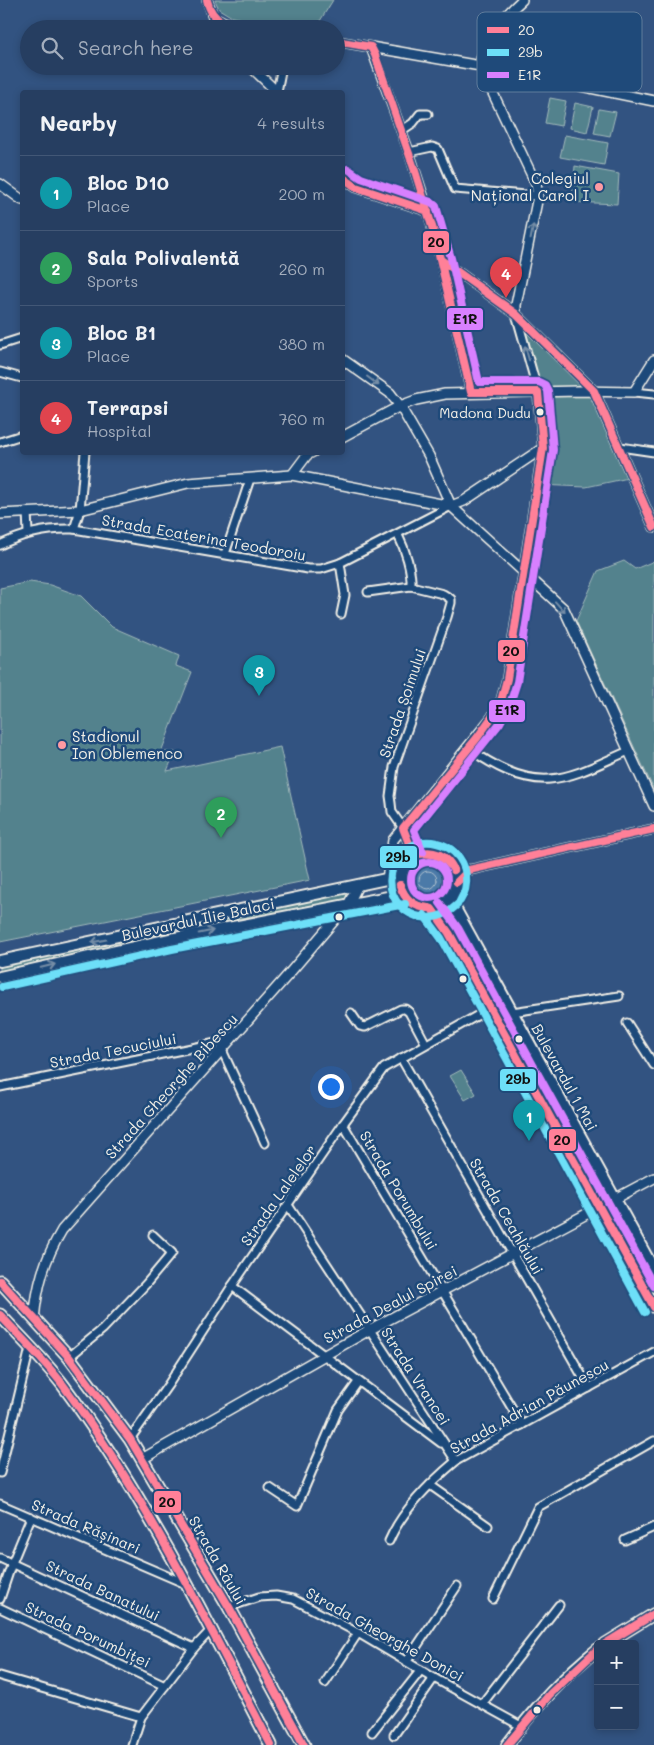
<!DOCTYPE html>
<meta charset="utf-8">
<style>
:root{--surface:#263e61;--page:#2e4567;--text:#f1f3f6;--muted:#a4aebd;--line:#425776;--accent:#90b9f0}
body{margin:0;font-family:Mali,sans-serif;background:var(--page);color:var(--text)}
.controls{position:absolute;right:15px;bottom:15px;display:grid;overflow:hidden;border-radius:5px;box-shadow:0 2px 8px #0003}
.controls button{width:45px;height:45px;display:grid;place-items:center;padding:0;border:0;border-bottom:1px solid var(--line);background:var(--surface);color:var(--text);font:25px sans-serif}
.you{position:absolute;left:330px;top:1086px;width:18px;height:18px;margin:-12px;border:4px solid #fff;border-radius:50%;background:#1a73e8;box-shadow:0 0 0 8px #1a73e833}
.badge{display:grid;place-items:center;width:32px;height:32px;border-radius:50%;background:var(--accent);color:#fff;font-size:16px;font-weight:700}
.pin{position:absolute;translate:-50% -41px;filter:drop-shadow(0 1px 2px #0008)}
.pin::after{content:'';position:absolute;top:26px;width:18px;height:15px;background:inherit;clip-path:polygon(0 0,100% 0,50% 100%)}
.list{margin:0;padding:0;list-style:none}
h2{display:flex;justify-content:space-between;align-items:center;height:65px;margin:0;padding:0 20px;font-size:21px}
h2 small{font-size:16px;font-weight:400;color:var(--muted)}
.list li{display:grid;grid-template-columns:32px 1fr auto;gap:15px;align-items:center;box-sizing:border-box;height:75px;padding:0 20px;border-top:1px solid var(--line)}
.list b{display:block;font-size:19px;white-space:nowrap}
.list p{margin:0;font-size:16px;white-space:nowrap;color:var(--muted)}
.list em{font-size:16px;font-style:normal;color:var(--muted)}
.icon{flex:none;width:28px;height:28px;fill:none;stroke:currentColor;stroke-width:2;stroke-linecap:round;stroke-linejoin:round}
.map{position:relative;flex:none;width:654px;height:1745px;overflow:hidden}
.search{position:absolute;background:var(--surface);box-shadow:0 2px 8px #0003;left:20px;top:20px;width:325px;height:55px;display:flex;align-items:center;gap:12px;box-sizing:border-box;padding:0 18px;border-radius:28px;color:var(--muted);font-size:19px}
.panel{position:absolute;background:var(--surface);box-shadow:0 2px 8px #0003;left:20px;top:90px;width:325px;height:365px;border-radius:5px}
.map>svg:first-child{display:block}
.green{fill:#52828d;stroke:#a3baba;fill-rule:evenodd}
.water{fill:#4b7aa8;stroke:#8faac2}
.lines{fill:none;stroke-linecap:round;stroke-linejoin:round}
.shore{stroke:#b0c1ce;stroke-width:1}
.minor-casing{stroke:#f4f1e8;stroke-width:11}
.tertiary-casing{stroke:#f4f1e8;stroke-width:12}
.secondary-casing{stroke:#f4f1e8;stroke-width:14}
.primary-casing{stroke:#f4f1e8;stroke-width:15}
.minor{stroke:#1f4a7a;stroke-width:7}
.tertiary{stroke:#1f4a7a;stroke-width:9}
.secondary{stroke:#1f4a7a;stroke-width:10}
.primary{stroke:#1f4a7a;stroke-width:11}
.bus-1-casing{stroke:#1f4a7a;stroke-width:11}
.bus-2-casing{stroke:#1f4a7a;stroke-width:11}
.bus-3-casing{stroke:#1f4a7a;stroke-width:11}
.bus-1{stroke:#ff8098;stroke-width:8}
.bus-2{stroke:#6ddff8;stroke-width:8}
.bus-3{stroke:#d880ff;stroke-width:8}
.oneway{stroke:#748da6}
.poi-dot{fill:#ff9aa2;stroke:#1f4a7a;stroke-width:2}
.bus-dot{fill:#f4f1e8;stroke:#1f4a7a;stroke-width:2}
.labels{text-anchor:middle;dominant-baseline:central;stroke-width:5;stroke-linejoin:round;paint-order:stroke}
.bus-label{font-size:14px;fill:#f4f1e8;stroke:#1f4a7a;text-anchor:end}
.poi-label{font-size:15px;fill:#f4f1e8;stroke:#1f4a7a;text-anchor:end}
.street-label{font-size:15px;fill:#f4f1e8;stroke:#1f4a7a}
.key{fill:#1f4a7a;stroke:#5f7c9b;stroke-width:1}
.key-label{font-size:14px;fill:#f4f1e8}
.line-badge{stroke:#1f4a7a;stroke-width:2}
.pale-badge-label{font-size:14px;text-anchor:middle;font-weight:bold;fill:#111}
</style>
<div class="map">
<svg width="654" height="1745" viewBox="0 0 654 1745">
<rect width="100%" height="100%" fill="#325381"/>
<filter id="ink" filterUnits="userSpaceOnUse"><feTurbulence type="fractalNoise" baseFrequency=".02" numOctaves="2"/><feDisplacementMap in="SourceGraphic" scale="10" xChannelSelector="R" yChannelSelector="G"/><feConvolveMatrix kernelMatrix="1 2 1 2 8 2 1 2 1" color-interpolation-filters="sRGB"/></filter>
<g filter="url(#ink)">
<g class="green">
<path d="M215,0H333L315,29H304L232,17L219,9Z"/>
<path d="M550,98L566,101L561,126L545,123Z"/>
<path d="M575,103L593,107L587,132L570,128Z"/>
<path d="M599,109L616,112L610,136L594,133Z"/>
<path d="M565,135L608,143L604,165L560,157Z"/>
<path d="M575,166L619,174L617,204L572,202Z"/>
<path d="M518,320L586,383L633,477L586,487L538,485L544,435Z"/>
<path d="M624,561L635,569L654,561V790L576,621L598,571Z"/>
<path d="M30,582L50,585L81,596L112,627L179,656L176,666L192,672L161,752H175L167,771L280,747L310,880L0,942V588Z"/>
<path d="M428,857C465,863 451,911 421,901C415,898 410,894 407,887C401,872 414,860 428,857ZM438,869L442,877C438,891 432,902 417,889Z"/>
<path d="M347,891L351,894L349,899L181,933L180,931L181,928L185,926L291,905Z"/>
<path d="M165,931L169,932L170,935L0,973V966Z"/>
<path d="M463,933L604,1192L599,1195L561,1128L458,936Z"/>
<path d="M461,1070L476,1094L465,1100L450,1076Z"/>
<path d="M613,1209L654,1282V1293L609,1212Z"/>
</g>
<circle class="water" cx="428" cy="880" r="14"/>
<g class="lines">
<circle class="shore" cx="428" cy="880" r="9"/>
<g class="minor-casing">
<g id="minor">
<path d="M277,92L282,66"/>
<path d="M401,131L413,123L420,114H428"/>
<path d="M409,152L432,147L438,149L455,189L538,196"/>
<path d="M516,314L538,392"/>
<path d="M0,345L22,338"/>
<path d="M0,372L22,378"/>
<path d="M634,392L654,394"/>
<path d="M0,442L22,435"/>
<path d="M620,447L654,452"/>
<path d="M27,512L28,533"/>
<path d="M74,529L80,510L85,452"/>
<path d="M398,535C405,549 412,570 411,586"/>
<path d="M0,545C24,533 48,528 74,529L308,569H321L340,563L451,506"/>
<path d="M225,554L250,479"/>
<path d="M340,563L345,595L341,614"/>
<path d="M368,592L411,586L443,594L451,599V603L447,617L394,767L390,796L391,803L392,812L403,828"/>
<path d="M468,748C492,765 520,781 550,779C577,777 604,761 629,751"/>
<path d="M512,1012L619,996"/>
<path d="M351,1013L360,1026L365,1027L401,1009H405L409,1012L426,1044"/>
<path d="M627,1023L654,1065"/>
<path d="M222,1050L265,1143"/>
<path d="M401,1058L589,1388"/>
<path d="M0,1087L231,1040"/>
<path d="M343,1124L522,1425"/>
<path d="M288,1205L456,1461"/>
<path d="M232,1286L441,1443"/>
<path d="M69,1357L103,1329L146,1284L172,1253L153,1235"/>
<path d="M130,1439L168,1385L232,1286L343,1124L384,1068L489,1009"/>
<path d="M0,1473L30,1348"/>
<path d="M430,1485L488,1526"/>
<path d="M270,1488L297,1506L338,1410L358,1382"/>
<path d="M0,1504L186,1584"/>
<path d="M625,1540L654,1527"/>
<path d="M389,1541C402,1510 431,1482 456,1461L654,1352"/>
<path d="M0,1558L194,1648"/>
<path d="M0,1599L12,1563L31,1517"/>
<path d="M493,1599L538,1507L654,1441"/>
<path d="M229,1607L259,1597L276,1596L293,1599L358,1633L434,1678L521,1726"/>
<path d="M0,1608L165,1686"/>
<path d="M407,1661L457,1586"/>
<path d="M0,1676L141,1717"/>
<path d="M325,1683L358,1633"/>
<path d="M482,1704L559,1605"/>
<path d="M372,1732L421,1670"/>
<path d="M394,1735L434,1678"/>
<path d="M132,1745L141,1717L194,1648L211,1630"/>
</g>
</g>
<g class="tertiary-casing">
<g id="tertiary">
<path d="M207,0L218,29"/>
<path d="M212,15C227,26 242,27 259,29"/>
<path d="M336,41L492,68L654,101"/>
<path d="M371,47L409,152L428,211L441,260L471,392"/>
<path d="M250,66L277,92"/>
<path d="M342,177L356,187L428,211"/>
<path d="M0,184L22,200"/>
<path d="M441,260L516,314L594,391L654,527"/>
<path d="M516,314V305L538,196L536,184L480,66C482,43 505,15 522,0"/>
<path d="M342,359L390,393L400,406L429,456L451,506L564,609L654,806"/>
<path d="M342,437L400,406L416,400L445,394L578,391L634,392L654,360"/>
<path d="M292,475L307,455L313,452"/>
<path d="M0,514L80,510L188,483L292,475L451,506L464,501L543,448"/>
<path d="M403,828L414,856"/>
<path d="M451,863L469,870L654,829"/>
<path d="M387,879L393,840L492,717L501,701L507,679L543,448L538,392"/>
<path d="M457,882L469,870"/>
<path d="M34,1320C37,1286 44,1260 62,1230L287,976L349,903L358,885"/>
<path d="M142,1459L369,1330L654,1178"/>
</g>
</g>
<g class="secondary-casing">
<g id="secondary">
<circle cx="429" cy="880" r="28"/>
<path d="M451,897L456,910L654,1270"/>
<path d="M432,909L449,933L654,1307"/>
<path d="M0,961L400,876"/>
<path d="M0,977L170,939L403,894"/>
<path d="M605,1644L654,1614"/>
<path d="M507,1745C533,1710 564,1676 598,1649"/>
</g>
</g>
<g class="primary-casing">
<g id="primary">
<path d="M0,1281L69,1357L130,1439L229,1607L304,1745"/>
<path d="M0,1315C21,1338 44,1360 63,1385C146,1497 207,1622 271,1745"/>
</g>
</g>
<use href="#minor" class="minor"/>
<use href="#tertiary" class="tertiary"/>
<use href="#secondary" class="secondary"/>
<use href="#primary" class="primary"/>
<g class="bus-1-casing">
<g id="bus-1">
<path d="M207,0C213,27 234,26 257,29"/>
<path d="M336,41L371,47L375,55L415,171L434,233L471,392H538L543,448L507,679L501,701L492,717L477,738L403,828L414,856"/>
<path d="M342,177L356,187L428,211"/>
<path d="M441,260L516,314L594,391L654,527"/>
<path d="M418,854C433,849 447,855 454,870"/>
<path d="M418,854C434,852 445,856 454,870"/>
<path d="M457,882L469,870L654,829"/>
<path d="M400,885C405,899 413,906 428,908"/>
<path d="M400,885C404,899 413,907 428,908"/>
<path d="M432,909L449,933L654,1307"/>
<path d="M0,1281L69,1357L130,1439L229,1607L304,1745"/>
<path d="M0,1315C21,1338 44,1360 63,1385C146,1497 207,1622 271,1745"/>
<path d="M605,1644L654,1614"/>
<path d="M507,1745L550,1694L598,1649"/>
</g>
</g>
<g class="bus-2-casing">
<g id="bus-2">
<path d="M457,905C423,938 372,901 397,859C401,852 409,846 418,843C430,840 444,843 454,852C468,865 470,885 460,901"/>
<path d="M424,915L441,938L645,1312"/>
<path d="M2,987L172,949L405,904"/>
</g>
</g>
<g class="bus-3-casing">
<g id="bus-3">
<path d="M348,169L361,178L431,202L436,206L451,258L479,382H539L545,385L548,391L553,450L517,682L510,704L500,723L414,830L423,852"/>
<circle cx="429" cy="880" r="18"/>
<path d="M440,903L458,928L654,1286"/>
</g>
</g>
<use href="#bus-1" class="bus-1"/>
<use href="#bus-2" class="bus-2"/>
<use href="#bus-3" class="bus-3"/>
</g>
<defs><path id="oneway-shaft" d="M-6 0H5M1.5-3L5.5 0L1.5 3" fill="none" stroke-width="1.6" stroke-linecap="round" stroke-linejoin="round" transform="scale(1.25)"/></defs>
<g class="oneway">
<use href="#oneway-shaft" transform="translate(532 232) rotate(-79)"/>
<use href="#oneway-shaft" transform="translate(527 353) rotate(-106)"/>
<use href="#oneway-shaft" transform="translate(373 381) rotate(37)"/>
<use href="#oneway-shaft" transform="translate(560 607) rotate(48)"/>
<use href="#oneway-shaft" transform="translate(206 932) rotate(-11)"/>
<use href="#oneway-shaft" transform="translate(99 941) rotate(168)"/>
<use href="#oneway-shaft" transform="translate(48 966) rotate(-13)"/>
</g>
</g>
<g class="poi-dot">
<circle cx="599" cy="187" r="5"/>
<circle cx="62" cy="745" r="5"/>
</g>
<g class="bus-dot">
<circle cx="540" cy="412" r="4.5"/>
<circle cx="339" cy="917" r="4.5"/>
<circle cx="463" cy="979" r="4.5"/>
<circle cx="519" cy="1039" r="4.5"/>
<circle cx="537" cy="1710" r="4.5"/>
</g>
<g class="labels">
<g class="bus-label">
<text x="531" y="412">Madona Dudu</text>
</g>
<g class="poi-label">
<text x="589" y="178">Colegiul<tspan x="589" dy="17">Național Carol I</tspan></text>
<text x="72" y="736" text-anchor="start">Stadionul<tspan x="72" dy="17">Ion Oblemenco</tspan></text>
</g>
<g class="street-label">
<text transform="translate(204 537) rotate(10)">Strada Ecaterina Teodoroiu</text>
<text transform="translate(402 703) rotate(-71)">Strada Șoimului</text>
<text transform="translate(198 919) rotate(-12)">Bulevardul Ilie Balaci</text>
<text transform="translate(113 1050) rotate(-11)">Strada Tecuciului</text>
<text transform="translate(565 1077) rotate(61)">Bulevardul 1 Mai</text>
<text transform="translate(171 1086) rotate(-48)">Strada Gheorghe Bibescu</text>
<text transform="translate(399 1190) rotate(59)">Strada Porumbului</text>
<text transform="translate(278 1195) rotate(-55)">Strada Lalelelor</text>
<text transform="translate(507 1216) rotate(60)">Strada Ceahlăului</text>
<text transform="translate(390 1304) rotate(-28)">Strada Dealul Spirei</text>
<text transform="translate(416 1376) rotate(57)">Strada Vrancei</text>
<text transform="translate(529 1406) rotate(-29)">Strada Adrian Păunescu</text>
<text transform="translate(86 1526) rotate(23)">Strada Rășinari</text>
<text transform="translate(218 1560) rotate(60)">Strada Râului</text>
<text transform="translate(103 1590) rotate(25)">Strada Banatului</text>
<text transform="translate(88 1634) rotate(25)">Strada Porumbiței</text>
<text transform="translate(385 1634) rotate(29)">Strada Gheorghe Donici</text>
</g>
</g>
<rect x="477" y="12" width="165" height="80" rx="8" class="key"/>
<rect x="487" y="27" width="22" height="6" fill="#ff8098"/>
<rect x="487" y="49" width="22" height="7" fill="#6ddff8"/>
<rect x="487" y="72" width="22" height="6" fill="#d880ff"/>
<g class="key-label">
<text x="518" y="35">20</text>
<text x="518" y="57">29b</text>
<text x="518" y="80">E1R</text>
</g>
<g class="line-badge">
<rect x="422" y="230" width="28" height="24" rx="5" fill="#ff8098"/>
<rect x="446" y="307" width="38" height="24" rx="5" fill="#d880ff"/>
<rect x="497" y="639" width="29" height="24" rx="5" fill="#ff8098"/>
<rect x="488" y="699" width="38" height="24" rx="5" fill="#d880ff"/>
<rect x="379" y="845" width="39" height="24" rx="5" fill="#6ddff8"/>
<rect x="499" y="1068" width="38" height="24" rx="5" fill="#6ddff8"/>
<rect x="548" y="1128" width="29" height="24" rx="5" fill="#ff8098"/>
<rect x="153" y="1490" width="29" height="24" rx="5" fill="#ff8098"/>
</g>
<g class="pale-badge-label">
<text x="436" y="247">20</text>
<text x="465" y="324">E1R</text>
<text x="511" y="656">20</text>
<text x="507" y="715">E1R</text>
<text x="398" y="862">29b</text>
<text x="518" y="1084">29b</text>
<text x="562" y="1145">20</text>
<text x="167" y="1507">20</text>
</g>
</svg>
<div class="controls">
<button>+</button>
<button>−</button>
</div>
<div class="you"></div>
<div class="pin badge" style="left:529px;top:1141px;background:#0f9aa8">1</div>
<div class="pin badge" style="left:221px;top:838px;background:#2e9e5b">2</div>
<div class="pin badge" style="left:259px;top:696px;background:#0f9aa8">3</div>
<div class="pin badge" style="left:506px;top:298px;background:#e0444e">4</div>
<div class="search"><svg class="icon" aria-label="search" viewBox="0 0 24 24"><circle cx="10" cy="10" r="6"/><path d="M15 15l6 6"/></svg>Search here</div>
<section class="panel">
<h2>Nearby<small>4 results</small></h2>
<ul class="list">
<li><span class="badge" style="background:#0f9aa8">1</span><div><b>Bloc D10</b><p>Place</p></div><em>200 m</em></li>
<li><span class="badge" style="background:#2e9e5b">2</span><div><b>Sala Polivalentă</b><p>Sports</p></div><em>260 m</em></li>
<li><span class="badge" style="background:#0f9aa8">3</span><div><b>Bloc B1</b><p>Place</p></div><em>380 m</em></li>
<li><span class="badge" style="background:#e0444e">4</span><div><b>Terrapsi</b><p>Hospital</p></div><em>760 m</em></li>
</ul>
</section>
</div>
